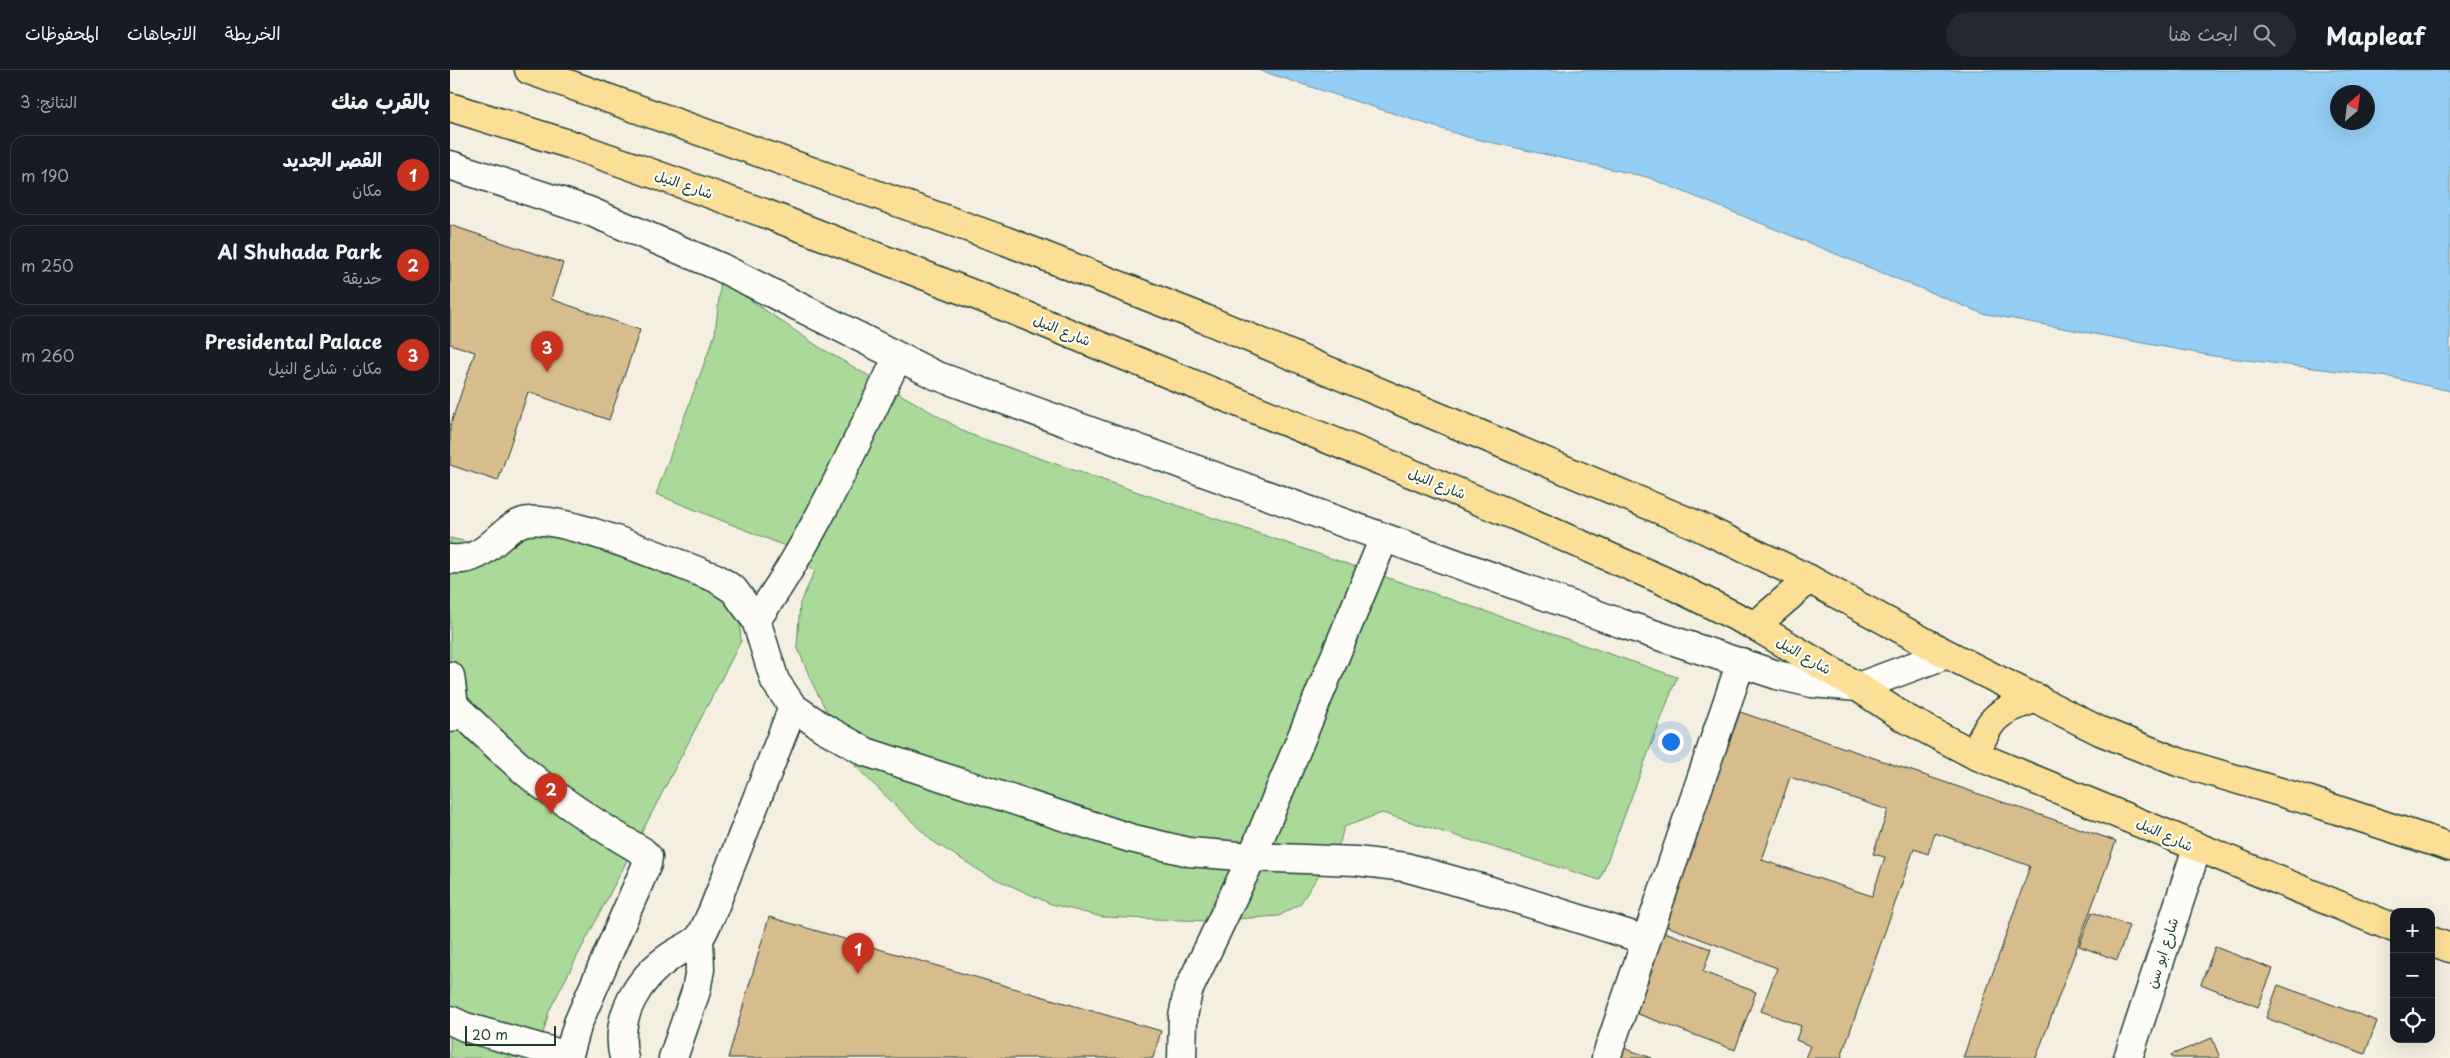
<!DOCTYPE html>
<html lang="ar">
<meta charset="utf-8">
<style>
:root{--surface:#171b24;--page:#242831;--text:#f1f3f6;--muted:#9ea1a6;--line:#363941;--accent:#c8321e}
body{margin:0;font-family:"Playpen Sans","Playpen Sans Arabic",sans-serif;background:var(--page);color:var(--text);direction:rtl}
.controls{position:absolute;right:15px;bottom:15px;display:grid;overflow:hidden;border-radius:10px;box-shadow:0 5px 20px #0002}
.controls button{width:45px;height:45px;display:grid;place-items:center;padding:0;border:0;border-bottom:1px solid var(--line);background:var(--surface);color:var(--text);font:25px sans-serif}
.compass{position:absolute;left:1880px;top:15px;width:45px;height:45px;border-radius:50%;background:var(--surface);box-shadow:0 5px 20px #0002;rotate:28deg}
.scale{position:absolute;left:15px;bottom:12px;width:91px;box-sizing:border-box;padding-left:5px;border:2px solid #1f3d34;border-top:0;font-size:14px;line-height:18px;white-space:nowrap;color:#1f3d34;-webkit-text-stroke:4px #fdfcf7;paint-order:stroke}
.you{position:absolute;left:1220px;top:671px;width:18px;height:18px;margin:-12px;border:4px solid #fff;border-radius:50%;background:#1a73e8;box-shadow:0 0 0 8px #1a73e833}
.badge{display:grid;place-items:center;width:32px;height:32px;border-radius:50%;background:var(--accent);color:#fff;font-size:16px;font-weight:700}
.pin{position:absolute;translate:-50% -41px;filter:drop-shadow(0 1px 2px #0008)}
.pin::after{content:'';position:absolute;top:26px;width:18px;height:15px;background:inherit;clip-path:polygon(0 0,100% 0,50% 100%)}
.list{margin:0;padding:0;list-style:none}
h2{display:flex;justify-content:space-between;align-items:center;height:65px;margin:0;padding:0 20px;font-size:21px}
h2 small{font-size:16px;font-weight:400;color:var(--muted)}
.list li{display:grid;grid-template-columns:32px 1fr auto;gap:15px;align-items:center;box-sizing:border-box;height:80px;margin:0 10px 10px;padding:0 10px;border:1px solid var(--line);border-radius:15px}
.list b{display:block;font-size:19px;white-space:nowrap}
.list p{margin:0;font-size:16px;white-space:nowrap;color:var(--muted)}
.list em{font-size:16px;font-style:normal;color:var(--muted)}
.icon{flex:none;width:28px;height:28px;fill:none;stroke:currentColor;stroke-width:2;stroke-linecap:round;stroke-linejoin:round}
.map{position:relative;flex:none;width:2000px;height:988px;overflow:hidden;direction:ltr}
header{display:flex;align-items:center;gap:30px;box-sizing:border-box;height:70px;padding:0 25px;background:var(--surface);border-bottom:1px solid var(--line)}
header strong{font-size:24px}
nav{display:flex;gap:28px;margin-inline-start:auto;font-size:18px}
.search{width:350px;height:45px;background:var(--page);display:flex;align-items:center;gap:12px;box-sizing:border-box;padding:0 18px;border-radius:28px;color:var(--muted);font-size:19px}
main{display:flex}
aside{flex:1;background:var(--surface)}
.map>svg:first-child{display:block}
.green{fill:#aad999;stroke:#648b66}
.water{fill:#94cef4;stroke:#6594a7;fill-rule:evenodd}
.building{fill:#d7bc8d;stroke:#1f3d34;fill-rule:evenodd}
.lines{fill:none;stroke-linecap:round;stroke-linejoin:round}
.minor-casing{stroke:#1f3d34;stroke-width:31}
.major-casing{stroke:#1f3d34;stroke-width:31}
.minor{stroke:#fdfcf7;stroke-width:28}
.major{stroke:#fbdf96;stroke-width:28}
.labels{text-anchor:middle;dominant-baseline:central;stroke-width:4.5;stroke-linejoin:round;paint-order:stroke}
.street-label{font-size:14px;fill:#1f3d34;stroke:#fdfcf7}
</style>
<header>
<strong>Mapleaf</strong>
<div class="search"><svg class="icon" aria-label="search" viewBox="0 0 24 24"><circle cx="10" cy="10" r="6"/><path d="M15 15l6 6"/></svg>ابحث هنا</div>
<nav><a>الخريطة</a><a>الاتجاهات</a><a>المحفوظات</a></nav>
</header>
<main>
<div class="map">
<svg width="2000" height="988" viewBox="0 0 2000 988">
<rect width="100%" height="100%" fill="#f5efe2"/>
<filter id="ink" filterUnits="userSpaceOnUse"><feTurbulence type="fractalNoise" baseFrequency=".02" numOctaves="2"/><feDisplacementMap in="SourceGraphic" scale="10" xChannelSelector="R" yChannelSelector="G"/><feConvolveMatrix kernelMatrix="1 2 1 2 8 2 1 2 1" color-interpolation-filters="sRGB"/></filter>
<g filter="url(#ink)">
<g class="green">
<path d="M271,210L369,277L519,364L1227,607L1150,810L932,743L894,757L890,772L850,834L829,846L757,851L652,847L601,834L535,804L481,770L406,697L362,613L347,576L350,533L365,501L340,478L206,424L265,264Z"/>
<path d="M75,440L245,498L289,539L291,571L99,941L91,972L95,988H0V468L27,474Z"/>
</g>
<path class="water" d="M808,0H2000V321L1939,307L1763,286L1531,243L1197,107L1017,67ZM1888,22H1918V52H1888Z"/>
<g class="building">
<path d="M0,155L113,193L101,229L190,260L159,350L78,322L48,411L0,395V356L25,282L0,274Z"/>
<path d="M1290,642L1666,771L1586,988H1513L1580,796L1485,763L1478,784L1464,779L1391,987L1393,988H1355L1360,976L1346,970L1351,956L1311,941L1327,898L1214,855ZM1340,707L1438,740L1423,784L1435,787L1422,826L1312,790Z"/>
<path d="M1642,842L1679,856L1667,890L1629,876Z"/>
<path d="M319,847L711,961L703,988H278Z"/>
<path d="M1209,860L1261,879L1253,902L1306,922L1285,980L1180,941Z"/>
<path d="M1765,877L1823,899L1808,937L1751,914Z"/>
<path d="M1828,915L1927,951L1915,984L1816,948Z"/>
<path d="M1762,968L1770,988H1722L1721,985Z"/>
<path d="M1168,976L1202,988H1164Z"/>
</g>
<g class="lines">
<g class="minor-casing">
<g id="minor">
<path d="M0,95L139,141L270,197L485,305L1173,554L1327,605L1362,613L1408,617L1497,584"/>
<path d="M0,489C37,493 48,460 73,452C109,442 227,494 266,508L284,520L306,550L325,611L343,637L372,657L416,682L680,768L739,782L802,787L906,791L955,797L1041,821L1196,870"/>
<path d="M306,550C364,469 404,376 448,287"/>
<path d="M0,606L4,635L0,648"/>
<path d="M4,635C28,658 52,682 77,703C113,733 152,758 192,781L198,787L197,794L128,953L118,988"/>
<path d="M0,950L15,957L118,986"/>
<path d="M174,988C164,947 188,908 221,886C229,880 244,875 250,867C255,860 258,850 262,843L343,637"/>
<path d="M223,988L246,921L250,899L249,868"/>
<path d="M732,988L733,947L738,921L802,787L934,468"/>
<path d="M1156,988L1291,592"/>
<path d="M1678,988L1747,778"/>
</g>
</g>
<g class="major-casing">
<g id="major">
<path d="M79,0L556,171L755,249L1244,454L1359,509L1497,584L1650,661L1728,692L1857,730L2000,777"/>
<path d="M0,37L122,75L314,143L538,230L1066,446L1212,510L1305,556L1408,617L1453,647L1525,685L1944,858"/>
<path d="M1305,556L1359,509"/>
<path d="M1525,685C1541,645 1547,642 1587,628"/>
<path d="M1981,871L2000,878"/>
</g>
</g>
<use href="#minor" class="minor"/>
<use href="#major" class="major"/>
</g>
</g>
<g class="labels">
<g class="street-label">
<text transform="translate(234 114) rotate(19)">شارع النيل</text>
<text transform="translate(612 260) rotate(22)">شارع النيل</text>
<text transform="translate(987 413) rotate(22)">شارع النيل</text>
<text transform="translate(1354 585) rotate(30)">شارع النيل</text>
<text transform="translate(1715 764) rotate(25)">شارع النيل</text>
<text transform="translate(1712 883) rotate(-72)">شارع ابو سن</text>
</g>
</g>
</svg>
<div class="controls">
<button>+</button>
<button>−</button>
<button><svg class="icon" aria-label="locate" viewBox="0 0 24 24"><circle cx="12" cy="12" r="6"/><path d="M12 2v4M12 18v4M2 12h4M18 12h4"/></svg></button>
</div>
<svg class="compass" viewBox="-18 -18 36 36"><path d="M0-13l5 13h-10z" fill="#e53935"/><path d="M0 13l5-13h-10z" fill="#9ea1a6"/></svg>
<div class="scale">20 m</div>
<div class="you"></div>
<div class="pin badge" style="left:408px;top:904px">1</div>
<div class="pin badge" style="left:101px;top:744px">2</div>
<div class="pin badge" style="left:97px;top:302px">3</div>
</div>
<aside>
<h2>بالقرب منك<small>النتائج: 3</small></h2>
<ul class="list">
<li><span class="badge">1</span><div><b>القصر الجديد</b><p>مكان</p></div><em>190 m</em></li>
<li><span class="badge">2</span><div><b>Al Shuhada Park</b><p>حديقة</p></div><em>250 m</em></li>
<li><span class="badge">3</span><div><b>Presidental Palace</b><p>مكان · شارع النيل</p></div><em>260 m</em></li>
</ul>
</aside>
</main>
